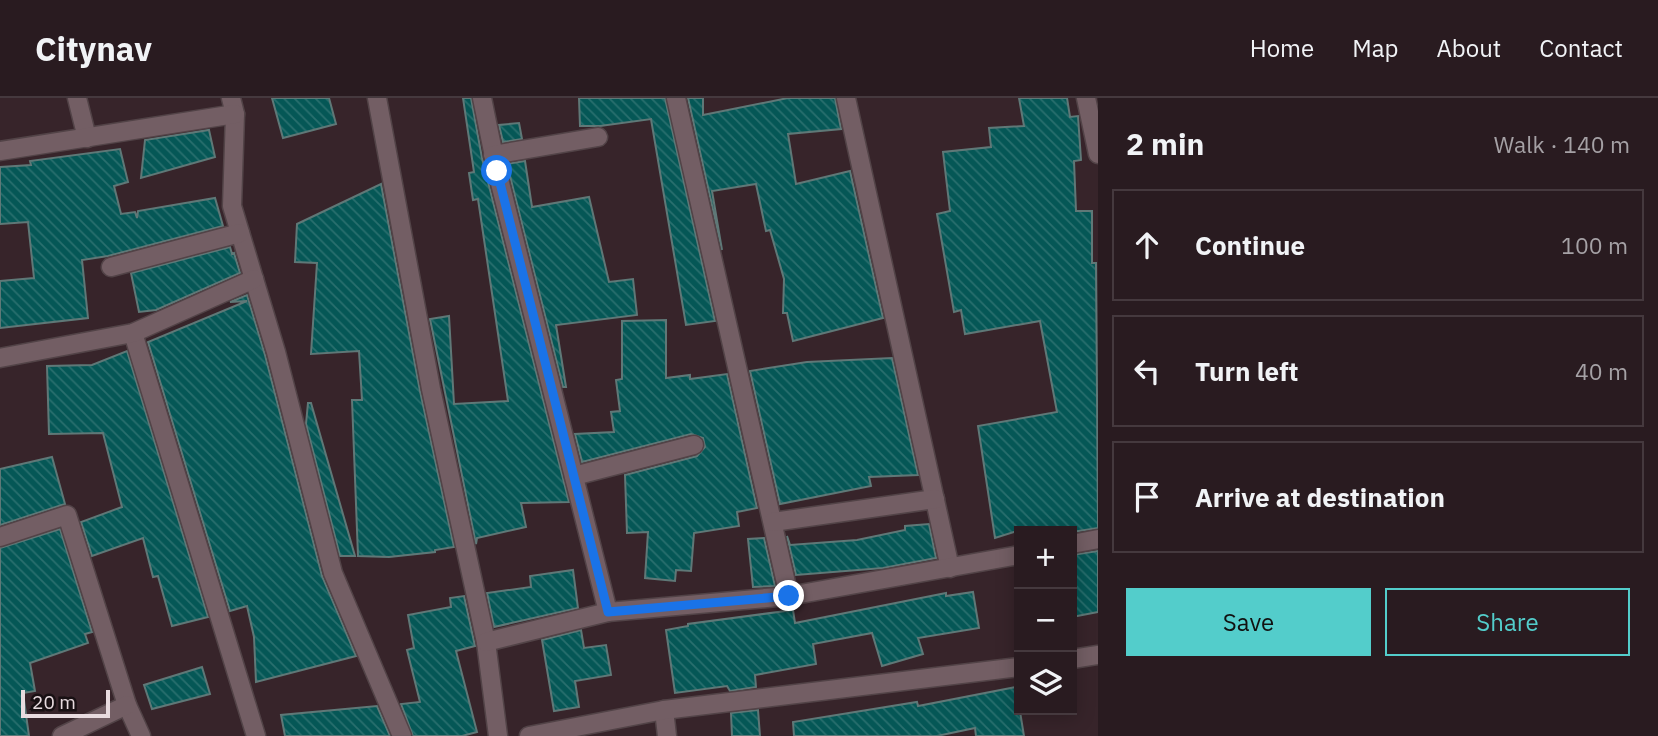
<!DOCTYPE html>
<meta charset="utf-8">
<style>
:root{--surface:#291b20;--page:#35282d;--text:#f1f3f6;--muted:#a5a1a5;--line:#45393e;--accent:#53cdcb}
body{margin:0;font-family:"IBM Plex Sans",sans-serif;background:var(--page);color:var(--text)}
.controls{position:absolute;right:21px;bottom:21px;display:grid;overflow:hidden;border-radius:0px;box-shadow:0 4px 18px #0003}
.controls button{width:63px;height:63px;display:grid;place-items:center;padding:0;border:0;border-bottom:2px solid var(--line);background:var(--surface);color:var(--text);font:35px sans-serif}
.scale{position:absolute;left:21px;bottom:18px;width:89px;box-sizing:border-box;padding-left:7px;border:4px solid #e8dbdf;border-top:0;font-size:19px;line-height:24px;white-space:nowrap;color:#e8dbdf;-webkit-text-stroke:5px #181013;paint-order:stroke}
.stop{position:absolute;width:21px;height:21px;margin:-16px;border:5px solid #1a73e8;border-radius:50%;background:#fff}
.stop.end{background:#1a73e8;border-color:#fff;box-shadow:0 2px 7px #0008}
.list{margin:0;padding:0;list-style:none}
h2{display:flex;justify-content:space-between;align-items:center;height:91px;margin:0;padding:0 28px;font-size:30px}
h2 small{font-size:23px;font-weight:400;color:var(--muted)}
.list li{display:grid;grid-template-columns:46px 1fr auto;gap:21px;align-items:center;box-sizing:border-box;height:112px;margin:0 14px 14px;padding:0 14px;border:2px solid var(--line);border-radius:0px}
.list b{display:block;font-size:26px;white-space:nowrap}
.list em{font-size:23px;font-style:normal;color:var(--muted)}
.actions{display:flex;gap:14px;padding:21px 28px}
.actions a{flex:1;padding:16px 0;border:2px solid var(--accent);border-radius:0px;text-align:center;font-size:24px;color:var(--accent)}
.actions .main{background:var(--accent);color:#111}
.icon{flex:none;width:38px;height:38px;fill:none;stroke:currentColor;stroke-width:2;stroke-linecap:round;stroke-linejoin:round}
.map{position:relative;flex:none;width:1098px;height:638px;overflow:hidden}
header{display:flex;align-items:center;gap:42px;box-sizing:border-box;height:98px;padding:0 35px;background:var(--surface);border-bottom:2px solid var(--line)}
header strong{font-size:33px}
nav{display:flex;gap:38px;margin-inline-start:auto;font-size:24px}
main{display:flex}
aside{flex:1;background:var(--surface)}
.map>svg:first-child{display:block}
.building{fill:url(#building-back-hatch);stroke:#5f7877;stroke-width:2}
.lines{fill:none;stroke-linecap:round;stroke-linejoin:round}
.minor-casing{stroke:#524347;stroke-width:21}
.secondary-casing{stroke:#524347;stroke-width:21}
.minor{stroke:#735e64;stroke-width:18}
.secondary{stroke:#735e64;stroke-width:18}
.route{stroke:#1a73e8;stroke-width:9}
</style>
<header>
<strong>Citynav</strong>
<nav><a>Home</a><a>Map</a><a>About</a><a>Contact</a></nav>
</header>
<main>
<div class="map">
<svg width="1098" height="638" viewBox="0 0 1098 638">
<defs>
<pattern id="building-back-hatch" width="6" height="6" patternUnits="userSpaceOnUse" patternTransform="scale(1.75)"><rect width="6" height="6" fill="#055756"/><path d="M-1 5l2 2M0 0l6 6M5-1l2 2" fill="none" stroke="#296f6e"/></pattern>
</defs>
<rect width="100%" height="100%" fill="#37242a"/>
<g class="building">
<path d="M272,0H329L336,26L283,40Z"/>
<path d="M463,0H471L482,60L569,404L521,405L526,429L477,440L476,446L430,221L449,218L454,306L508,303L478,101L473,102L469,75L474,74Z"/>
<path d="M579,0H665L715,223L686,227L651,21L600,28H580Z"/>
<path d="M688,0H703V17L788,0H835L841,31L788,36L796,86L850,73L883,220L793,243L787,215H783L784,181L770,132L766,133L756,86L712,93L722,152Z"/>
<path d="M1019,0H1067L1070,19L1078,18L1081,62L1074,63L1076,113H1092V165H1096L1098,430L1072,434L1017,433L995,440L978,328L1057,314L1040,223L965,236L961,212L954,214L937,116L950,113L943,54L991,49L989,30L1024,28Z"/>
<path d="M519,25L522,41L503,44L499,27Z"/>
<path d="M209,32L215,59L141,80L145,42Z"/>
<path d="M120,51L128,84L114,88L121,116L135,114L137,120L138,113L215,100L223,128L108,158L82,162L88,220L0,230V183L34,180L28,124L0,126V69L31,67L30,63Z"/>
<path d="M525,63L532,109L589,99L609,184L633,181L637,217L556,227L566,289H563L507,66Z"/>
<path d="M381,86L420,293L454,449L435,452V454L389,459L358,458L352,302H362L359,253L311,256L317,165L295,164L297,126Z"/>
<path d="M230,149L232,156L234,155L240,175L156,212L139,214L131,175Z"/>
<path d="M247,197L265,257L322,478L356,558L256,584L254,539L247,508L230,513L148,244L247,203L230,204Z"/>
<path d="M666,222V280L690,277V281L727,276L757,410L737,414L739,428L694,435L691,473L676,472L675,483L645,480L648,434L627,435L625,377L697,358L705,349L703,340L691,336L582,364L575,336L614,334L611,314L620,313L616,282L622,281V223Z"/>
<path d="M127,253L208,519L172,528L158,478L153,479L143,440L92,458L81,424L122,409L103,335L49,336L47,268L92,267Z"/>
<path d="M892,260L918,377L869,379L871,388L780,406L750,273L807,264Z"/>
<path d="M308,305H311L355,458H340L306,326Z"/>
<path d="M52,359L65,406L0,427V371Z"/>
<path d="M929,426L936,460L883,470L796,477L787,438L790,447L857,442L905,432V428Z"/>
<path d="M60,431L92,534L85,536L88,545L30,565L35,593L23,595L29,638H0V450Z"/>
<path d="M764,440L775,488L753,489L748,441Z"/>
<path d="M1098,453V514L1072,519V457Z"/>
<path d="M573,472L578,510L494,529L487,495L531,489L530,478Z"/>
<path d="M973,494L979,530L918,540L923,556L882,568L872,535L813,546L816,566L755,577L756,589L730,593L727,588L675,595L666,532L688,528V526L793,512L795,525L946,495V498Z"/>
<path d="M464,498L475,548L456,553L477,634L462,638H413L401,606L420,604L407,552L414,550L408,517L451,509L450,500Z"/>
<path d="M581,532L584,550L606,547L611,577L575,583L579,609L554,613L542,542Z"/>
<path d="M202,569L210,596L152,611L144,587Z"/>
<path d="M1016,589L1024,638H976L975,630L937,638H794L793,624L917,604L918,608Z"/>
<path d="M377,608L390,638H285L281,617Z"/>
<path d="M758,612L760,638H732L731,615Z"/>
</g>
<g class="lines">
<g class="minor-casing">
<g id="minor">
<path d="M77,0L87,40"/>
<path d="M231,0L235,16L232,108L276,254L333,475L402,638"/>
<path d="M377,0L431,291L486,544L498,638"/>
<path d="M482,0L497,73L608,514"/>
<path d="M676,0L789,498"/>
<path d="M846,0L950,470"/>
<path d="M0,53L235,16"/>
<path d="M493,57L598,39"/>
<path d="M111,169L240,135"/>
<path d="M133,235L256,638"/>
<path d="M0,260L133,235L254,181"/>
<path d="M574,378L694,347"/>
<path d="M773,424L935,401"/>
<path d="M0,439L67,417L127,607L141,638"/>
<path d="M1072,446L1098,441"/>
<path d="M486,544L608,514L789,498L1019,457"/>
<path d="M1072,561L1098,557"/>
<path d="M664,612L667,638"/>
<path d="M62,638L127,607"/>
<path d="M529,638L664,612L1019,569"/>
</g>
</g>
<g class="secondary-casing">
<path id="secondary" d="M1086,0L1098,56"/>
</g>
<use href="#minor" class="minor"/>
<use href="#secondary" class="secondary"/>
</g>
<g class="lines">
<path class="route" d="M497,73L608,514L789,498"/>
</g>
</svg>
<div class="controls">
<button>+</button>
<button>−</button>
<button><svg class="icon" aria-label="layers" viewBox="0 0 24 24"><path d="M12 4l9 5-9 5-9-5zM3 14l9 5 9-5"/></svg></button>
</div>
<div class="scale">20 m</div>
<div class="stop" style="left:497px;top:73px"></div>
<div class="stop end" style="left:789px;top:498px"></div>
</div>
<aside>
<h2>2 min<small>Walk · 140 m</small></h2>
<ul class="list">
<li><svg class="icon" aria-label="ahead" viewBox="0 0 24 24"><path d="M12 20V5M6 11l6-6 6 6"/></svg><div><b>Continue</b></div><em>100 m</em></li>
<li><svg class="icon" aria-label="left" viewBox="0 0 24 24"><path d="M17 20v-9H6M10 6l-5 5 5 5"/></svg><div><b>Turn left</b></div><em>40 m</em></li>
<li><svg class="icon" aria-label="arrive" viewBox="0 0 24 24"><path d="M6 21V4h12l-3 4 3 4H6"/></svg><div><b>Arrive at destination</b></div></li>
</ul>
<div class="actions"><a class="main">Save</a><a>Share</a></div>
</aside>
</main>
